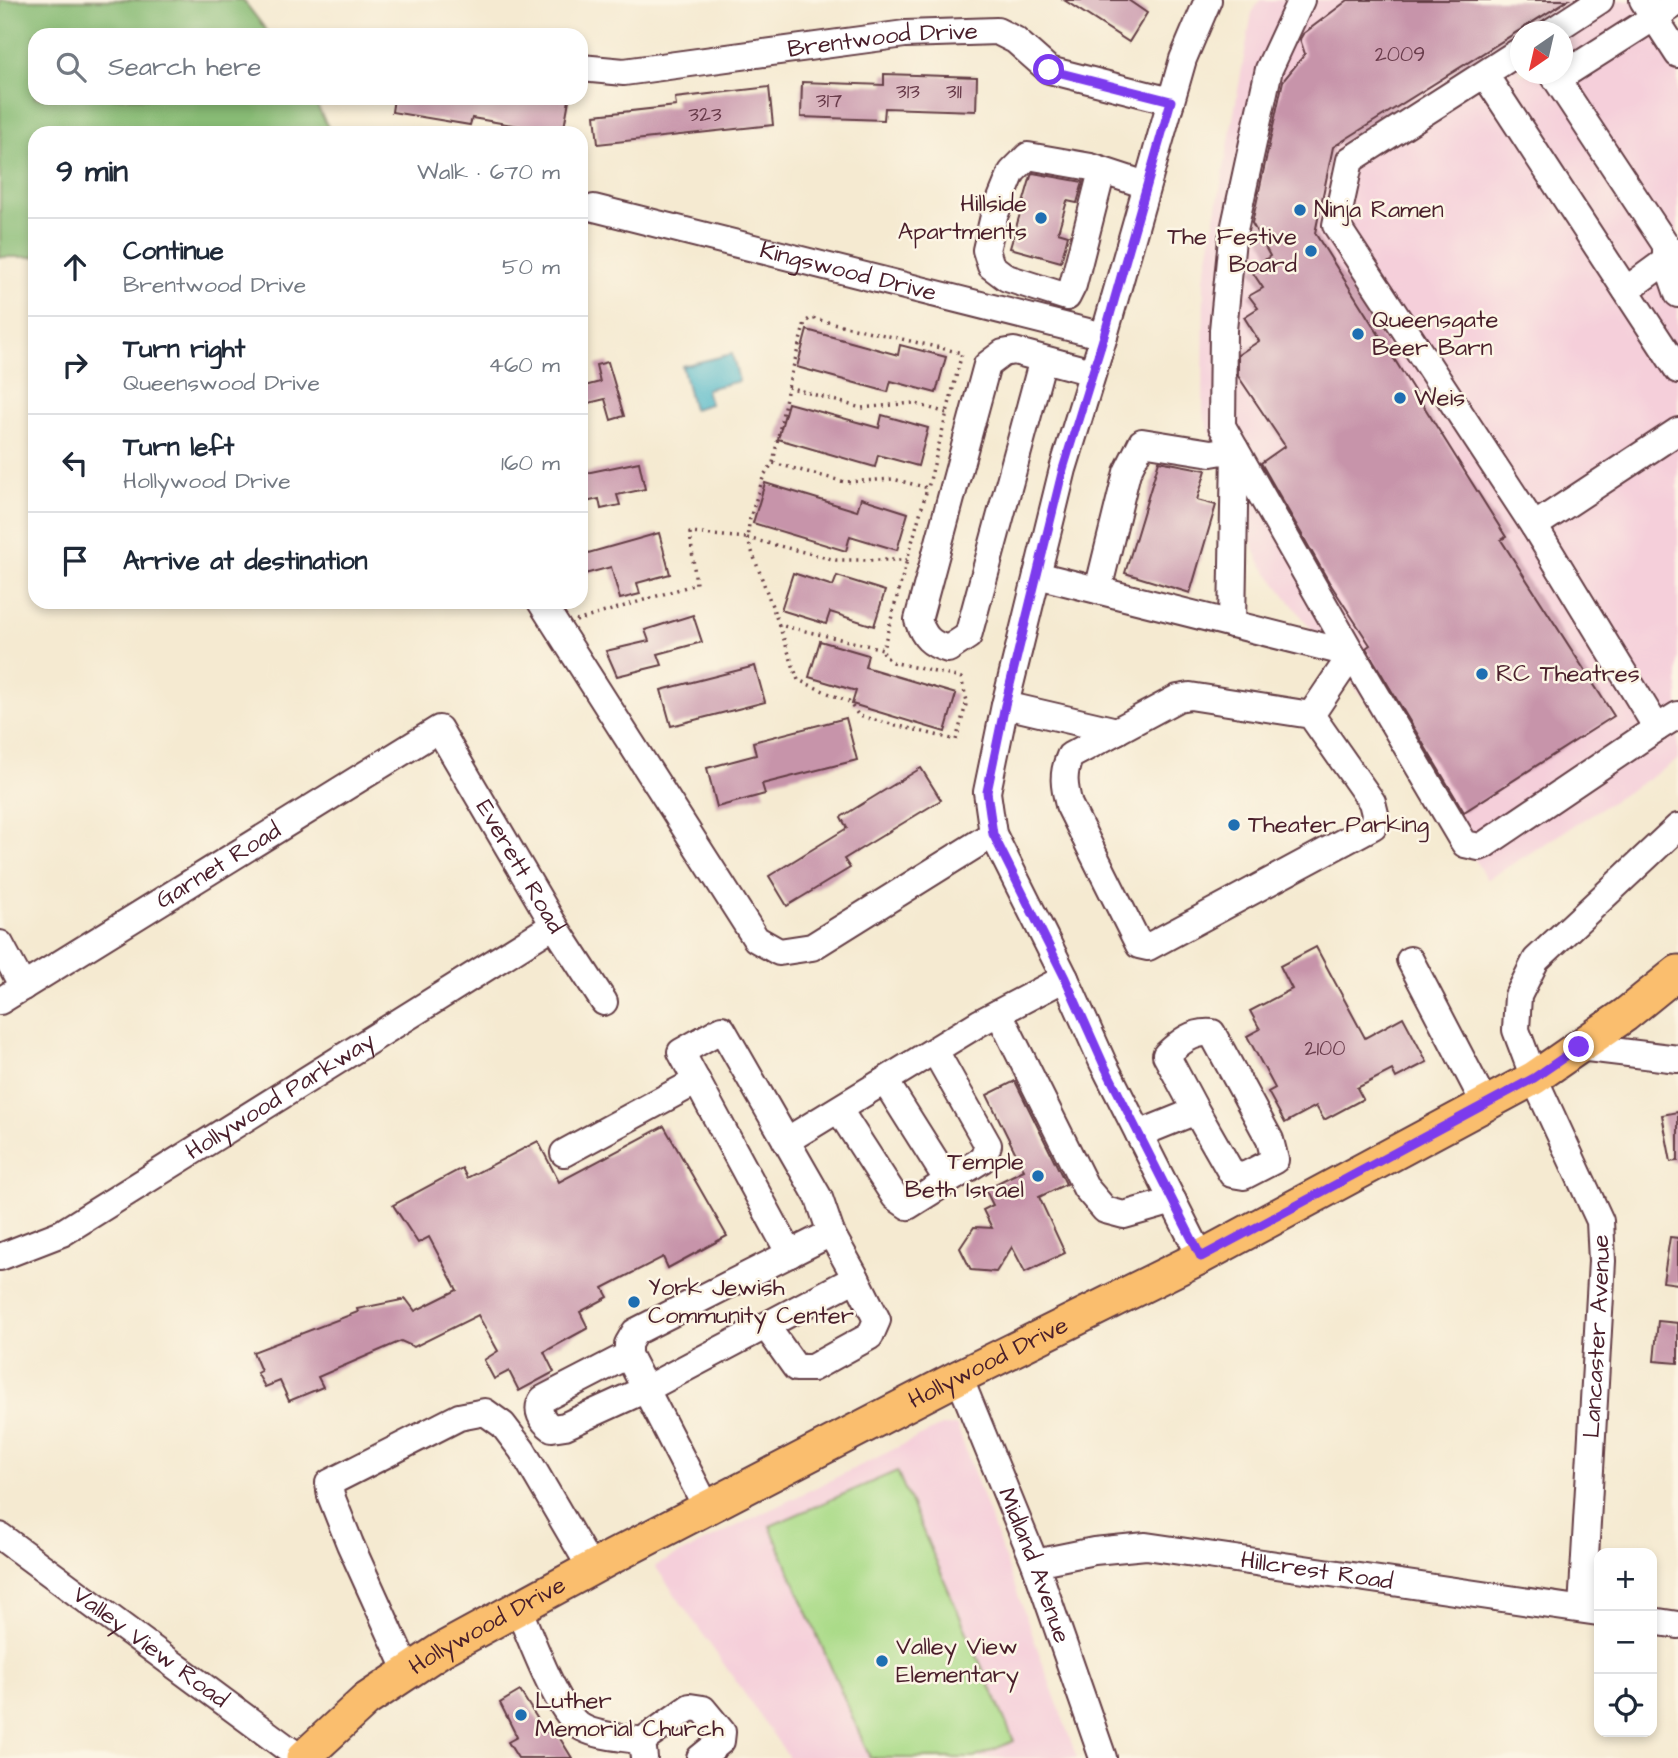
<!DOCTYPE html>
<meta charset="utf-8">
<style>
:root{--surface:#fff;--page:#f6f6f7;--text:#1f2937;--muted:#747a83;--line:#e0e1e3}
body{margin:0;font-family:"Architects Daughter",sans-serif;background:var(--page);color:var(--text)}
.controls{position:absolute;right:21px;bottom:21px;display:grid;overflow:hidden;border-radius:14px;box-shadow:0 4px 10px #0003}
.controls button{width:63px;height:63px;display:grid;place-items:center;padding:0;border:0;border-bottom:2px solid var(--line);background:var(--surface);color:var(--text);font:35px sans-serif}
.compass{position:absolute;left:1510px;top:21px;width:63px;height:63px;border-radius:50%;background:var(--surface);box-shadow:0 4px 10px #0003;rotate:214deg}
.stop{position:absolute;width:21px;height:21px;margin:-16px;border:5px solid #7c3aed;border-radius:50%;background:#fff}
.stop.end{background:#7c3aed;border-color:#fff;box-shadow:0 2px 7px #0008}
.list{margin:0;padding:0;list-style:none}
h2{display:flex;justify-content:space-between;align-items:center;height:91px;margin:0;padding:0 28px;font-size:30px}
h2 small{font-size:23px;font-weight:400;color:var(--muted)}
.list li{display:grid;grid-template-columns:46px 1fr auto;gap:21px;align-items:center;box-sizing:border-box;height:98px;padding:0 28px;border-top:2px solid var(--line)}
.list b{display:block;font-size:26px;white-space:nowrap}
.list p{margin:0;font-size:23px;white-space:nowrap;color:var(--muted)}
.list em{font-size:23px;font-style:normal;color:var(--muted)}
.icon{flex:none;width:38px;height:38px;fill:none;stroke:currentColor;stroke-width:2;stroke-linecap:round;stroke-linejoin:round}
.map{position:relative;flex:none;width:1678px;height:1758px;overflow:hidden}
.search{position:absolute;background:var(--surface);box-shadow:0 4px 10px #0003;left:28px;top:28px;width:560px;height:77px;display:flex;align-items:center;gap:18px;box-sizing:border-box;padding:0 24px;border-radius:21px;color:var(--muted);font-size:26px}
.panel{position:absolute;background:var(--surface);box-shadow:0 4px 10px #0003;left:28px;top:126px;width:560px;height:483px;border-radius:21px}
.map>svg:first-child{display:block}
.built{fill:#f5cfda;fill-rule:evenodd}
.green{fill:#abdb89;stroke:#7a7d5a;stroke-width:2}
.forest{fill:#88bb75;stroke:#696d50;stroke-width:2}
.water{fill:#4bb6c7;stroke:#4a6a79;stroke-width:2}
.building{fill:#c794aa}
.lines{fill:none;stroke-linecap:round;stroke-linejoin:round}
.minor-casing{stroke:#643d44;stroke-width:30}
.major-casing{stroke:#643d44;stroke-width:37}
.path{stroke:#643d44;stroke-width:3.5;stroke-dasharray:2 5;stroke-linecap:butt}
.minor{stroke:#fff;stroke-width:26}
.major{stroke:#fabe6e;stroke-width:33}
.route{stroke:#7c3aed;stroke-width:9}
.poi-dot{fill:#1f6fb2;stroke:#fcf5e5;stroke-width:2.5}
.labels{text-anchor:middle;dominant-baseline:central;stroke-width:5;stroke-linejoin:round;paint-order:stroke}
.number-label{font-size:21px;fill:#693c4b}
.street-label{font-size:24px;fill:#4a1f2b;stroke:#fcf5e5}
.poi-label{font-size:24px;fill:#4a1f2b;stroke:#fcf5e5;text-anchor:start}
</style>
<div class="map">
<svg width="1678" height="1758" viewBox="0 0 1678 1758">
<rect width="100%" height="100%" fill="#fcf5e5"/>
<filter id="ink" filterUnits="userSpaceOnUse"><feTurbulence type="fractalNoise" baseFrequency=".0143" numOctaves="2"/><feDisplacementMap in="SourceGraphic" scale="14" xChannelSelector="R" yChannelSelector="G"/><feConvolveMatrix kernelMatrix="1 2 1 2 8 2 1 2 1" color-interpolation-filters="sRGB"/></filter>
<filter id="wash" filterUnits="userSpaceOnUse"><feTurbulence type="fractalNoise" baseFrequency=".00686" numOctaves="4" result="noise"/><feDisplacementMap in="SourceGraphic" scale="28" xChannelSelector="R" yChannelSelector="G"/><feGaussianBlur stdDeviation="1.57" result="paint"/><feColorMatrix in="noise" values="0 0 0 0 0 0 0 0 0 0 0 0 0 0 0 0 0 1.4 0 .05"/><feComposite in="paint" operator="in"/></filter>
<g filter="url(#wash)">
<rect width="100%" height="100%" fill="#f5ead1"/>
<g class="built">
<path d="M1260,0H1678V760L1487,880L1425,778L1259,561L1203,414L1204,279L1252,13ZM1520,32H1562V74H1520Z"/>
<path d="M941,1426H957L1077,1758H787L788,1756L655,1566Z"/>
</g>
<path class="green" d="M897,1471L1014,1741L974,1758H870L770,1526Z"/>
<path class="forest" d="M0,0H243L270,35H35V98H313L328,127L322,133H35V257H0Z"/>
<path class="water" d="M732,354L739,381L706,389L710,404L693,409L682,366Z"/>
<g id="blocks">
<g class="building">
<path d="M1064,0H1128L1147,13L1129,42Z"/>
<path d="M1348,0H1568L1333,147L1315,233L1506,537L1501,540L1614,716L1464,812L1366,648L1370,645L1329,582L1261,463L1285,446L1238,376V355L1259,341L1244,317L1258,308L1249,296L1263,288L1251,270L1270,256L1252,223L1283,81L1305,54L1300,39L1303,34Z"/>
<path d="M884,74L977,77L976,111L885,108L884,120L801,117L802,82L884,85Z"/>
<path d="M769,87L773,125L598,144L595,115L676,106L675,98Z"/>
<path d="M394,98H558L569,100L563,133H558L472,118L470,125L392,112Z"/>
<path d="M1033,173L1083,182L1077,203L1067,201L1058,232L1068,235L1061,262L1010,248L1031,176Z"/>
<path d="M807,330L898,355L900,345L946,357L936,393L891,381L888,392L797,367Z"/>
<path d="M608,362L624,416L611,420L605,399L581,405V387L600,382L596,365Z"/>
<path d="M788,403L879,428L882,415L928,428L918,466L878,455L875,467L778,439Z"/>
<path d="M1159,461L1206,470L1197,500L1216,505L1190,593L1125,573Z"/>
<path d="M639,462L645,489L617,495L620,505L601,509L599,499L581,503V474Z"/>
<path d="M765,483L857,511L861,498L908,513L897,550L850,536L846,551L753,523Z"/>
<path d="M659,533L670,574L637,583L640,594L620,599L611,567L581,575V555Z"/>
<path d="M793,573L833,586L837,576L885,591L874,626L830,612L826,624L781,610Z"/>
<path d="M693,615L702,642L658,654L662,665L617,676L606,651L649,641L645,630Z"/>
<path d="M820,641L868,655L865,667L956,694L945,732L852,704L856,691L809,677Z"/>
<path d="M755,666L765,702L671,726L661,690Z"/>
<path d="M846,718L857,760L762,784L765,794L717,807L707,768L756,755L753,742Z"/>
<path d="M921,768L941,800L844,859L850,868L787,906L769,876L847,828L841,817Z"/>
<path d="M1316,947L1365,1038L1403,1017L1427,1062L1396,1078L1392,1070L1357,1088L1363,1099L1324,1120L1316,1106L1285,1123L1268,1092L1275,1088L1247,1036L1260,1029L1250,1011L1292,989L1280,966Z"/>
<path d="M1015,1081L1066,1184L1039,1197L1065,1253L1025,1272L1012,1247L996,1272L971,1270L960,1248L974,1227L992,1228L983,1210L993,1205L985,1189L1024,1170L987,1095Z"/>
<path d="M1678,1112V1161L1671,1162L1662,1115Z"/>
<path d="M664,1126L727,1236L668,1268L663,1257L603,1288L608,1297L580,1312L588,1328L544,1352L554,1372L519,1391L509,1371L494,1379L484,1360L498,1351L478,1315L414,1347L401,1341L318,1377L323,1387L289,1401L280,1381L265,1387L257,1373L261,1371L253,1352L358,1312L357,1309L406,1299L415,1311L457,1290L429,1237L418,1243L393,1205L462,1168L467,1178L538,1141L559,1182Z"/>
<path d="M1670,1237L1678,1238V1284L1663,1282Z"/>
<path d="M1658,1321L1678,1323V1363L1654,1361Z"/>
<path d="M520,1691L546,1732L553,1727L572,1758H518L508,1742L517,1737L500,1703Z"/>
</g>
</g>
</g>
<g filter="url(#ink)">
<use href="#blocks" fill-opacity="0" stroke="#643d44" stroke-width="2"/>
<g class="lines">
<g class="minor-casing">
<g id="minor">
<path d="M1301,0L1269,69L1232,239L1223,330L1222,426L1352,654L1311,715"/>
<path d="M1643,0L1678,54"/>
<path d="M1551,32L1600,0"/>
<path d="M1520,51L1350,160L1336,225L1534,526L1657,728L1678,715"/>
<path id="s1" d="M581,68L624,72L905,34L997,31L1015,40L1049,70L1171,101"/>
<path d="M1553,74L1666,245V259L1678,294"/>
<path d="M1485,75L1678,370"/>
<path d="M1557,79L1678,2"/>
<path d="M1102,171L1073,285L1067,297L1007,278L991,266L986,250L994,216L1012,172L1028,156L1091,167L1146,185"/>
<path id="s2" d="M594,208L1104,336"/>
<path d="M1626,290L1678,252"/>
<path d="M1043,359L968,636L948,649C930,644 924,637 918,620L987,365L1003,353L1014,351L1092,372"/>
<path d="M1534,526L1678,431"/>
<path d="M1037,575L1352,654L1461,838L1465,844L1479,847L1484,845L1657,728"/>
<path d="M1098,590L1127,472L1142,442L1211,453L1235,449L1232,624"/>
<path d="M541,602L756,939L779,952L812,947L993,834"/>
<path d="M1190,696L1311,715L1372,802L1375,814L1373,826L1148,947L1139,945L1069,805C1064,786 1062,774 1070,756L1178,698Z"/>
<path d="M1005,705L1117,731"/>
<path d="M0,944L23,987"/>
<path d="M1410,960L1485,1104"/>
<path id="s3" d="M0,1001L439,729L554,925L604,1002"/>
<path d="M999,1013L1086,1188L1105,1210L1124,1215L1173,1201"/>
<path d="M1579,1047L1678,1059"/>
<path d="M885,1081L948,1181"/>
<path d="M839,1110L895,1197L908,1206L983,1159L988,1145L935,1051"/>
<path d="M1139,1134L1196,1111L1232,1174L1244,1176L1275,1160L1270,1140L1212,1033C1193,1031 1180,1042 1166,1055L1196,1111"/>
<path d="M786,1141L979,1023L1065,978"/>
<path d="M564,1153L697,1081"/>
<path d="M790,1254L681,1052L722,1029L819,1198L831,1233"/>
<path id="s4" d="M0,1257L62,1233L554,925"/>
<path d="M1201,1257L1103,1063L1065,978L993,834L987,792L1005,705L1063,469L1104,336L1183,59L1208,0"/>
<path d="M766,1326L796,1368H812L870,1336L877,1320L856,1278"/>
<path d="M628,1355L543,1399C535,1410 542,1421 552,1428L565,1426L646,1389L856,1278L831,1233L635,1332L628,1344V1355L707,1508"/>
<path id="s5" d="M959,1377L1035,1563L1103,1758"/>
<path id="s6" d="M0,1536L300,1758"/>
<path id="s7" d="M1035,1563L1094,1551L1146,1546L1598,1612"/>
<path d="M518,1608C530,1635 558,1715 583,1728C600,1737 623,1737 642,1741L644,1758"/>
<path id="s8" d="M1582,1609L1602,1261L1600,1221L1534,1078L1516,1030L1518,996L1536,960L1678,827"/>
<path d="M1652,1621L1678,1625"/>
<path d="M408,1672L350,1544L331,1496L329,1483L459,1417L485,1412L503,1425L522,1450L591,1568"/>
<path d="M642,1741L690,1707L703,1709L722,1732L721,1741L700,1758"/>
</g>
</g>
<g class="major-casing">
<g id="major">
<path id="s9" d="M303,1758L366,1700L441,1650L612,1557L959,1377L1201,1257L1534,1078L1625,1015L1678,972"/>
</g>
</g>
<g class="path">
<path d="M788,387L861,408L913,403L947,413"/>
<path d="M747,538L779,625L883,649L907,560"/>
<path d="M747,538L836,560H907L927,489"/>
<path d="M576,621L696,584L690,533L747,538L750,518L764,475L773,463L788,387L805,322L811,318L962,353L928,488L893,479L845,482L773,463"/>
<path d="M779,625L798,680L849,702L859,716L956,740L967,701L961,678L892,662L884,655L883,649"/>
</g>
<use href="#minor" class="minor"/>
<use href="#major" class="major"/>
</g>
</g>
<g class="lines" filter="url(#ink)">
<path class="route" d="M1049,70L1171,101L1104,336L1063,469L1005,705L987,792L993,834L1065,978L1103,1063L1201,1257L1534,1078L1579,1047"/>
</g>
<g class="poi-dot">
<circle cx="1300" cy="210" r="7"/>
<circle cx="1041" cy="218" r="7"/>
<circle cx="1311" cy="251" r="7"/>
<circle cx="1358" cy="334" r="7"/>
<circle cx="1400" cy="398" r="7"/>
<circle cx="1482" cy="674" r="7"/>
<circle cx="1234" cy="825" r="7"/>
<circle cx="1038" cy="1176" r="7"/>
<circle cx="634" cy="1302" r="7"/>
<circle cx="882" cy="1661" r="7"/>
<circle cx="521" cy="1715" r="7"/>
</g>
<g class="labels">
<g class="number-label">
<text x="1400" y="54">2009</text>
<text x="908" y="91">313</text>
<text x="954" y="91">311</text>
<text x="829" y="100">317</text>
<text x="705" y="114">323</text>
<text x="1325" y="1048">2100</text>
</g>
<g class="street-label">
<text stroke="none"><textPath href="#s1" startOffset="304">Brentwood Drive</textPath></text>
<text stroke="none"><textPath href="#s2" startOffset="262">Kingswood Drive</textPath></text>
<text stroke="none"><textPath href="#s3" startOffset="257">Garnet Road</textPath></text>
<text stroke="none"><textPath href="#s3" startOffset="676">Everett Road</textPath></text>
<text stroke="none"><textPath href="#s4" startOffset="324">Hollywood Parkway</textPath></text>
<text stroke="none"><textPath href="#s8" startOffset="273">Lancaster Avenue</textPath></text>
<text stroke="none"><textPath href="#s9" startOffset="794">Hollywood Drive</textPath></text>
<text stroke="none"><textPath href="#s5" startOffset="203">Midland Avenue</textPath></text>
<text stroke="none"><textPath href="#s7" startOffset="285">Hillcrest Road</textPath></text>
<text stroke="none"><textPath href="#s9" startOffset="228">Hollywood Drive</textPath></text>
<text stroke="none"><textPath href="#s6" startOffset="187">Valley View Road</textPath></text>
</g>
<g class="poi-label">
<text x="1027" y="204" text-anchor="end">Hillside<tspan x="1027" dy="28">Apartments</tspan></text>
<text x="1314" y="210">Ninja Ramen</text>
<text x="1297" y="237" text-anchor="end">The Festive<tspan x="1297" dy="28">Board</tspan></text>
<text x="1372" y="320">Queensgate<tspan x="1372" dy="28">Beer Barn</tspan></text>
<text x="1414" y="398">Weis</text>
<text x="1496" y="674">RC Theatres</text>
<text x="1248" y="825">Theater Parking</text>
<text x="1024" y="1162" text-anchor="end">Temple<tspan x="1024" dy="28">Beth Israel</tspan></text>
<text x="648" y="1288">York Jewish<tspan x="648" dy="28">Community Center</tspan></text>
<text x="896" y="1647">Valley View<tspan x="896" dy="28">Elementary</tspan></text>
<text x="535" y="1701">Luther<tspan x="535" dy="28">Memorial Church</tspan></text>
</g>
</g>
</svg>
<div class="controls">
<button>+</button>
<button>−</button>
<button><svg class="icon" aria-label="locate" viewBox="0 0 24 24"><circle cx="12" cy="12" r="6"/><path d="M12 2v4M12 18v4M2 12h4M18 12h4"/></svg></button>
</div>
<svg class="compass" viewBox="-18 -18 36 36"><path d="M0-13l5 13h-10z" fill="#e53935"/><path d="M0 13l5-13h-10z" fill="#747a83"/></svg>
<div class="stop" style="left:1049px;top:70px"></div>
<div class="stop end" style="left:1579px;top:1047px"></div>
<div class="search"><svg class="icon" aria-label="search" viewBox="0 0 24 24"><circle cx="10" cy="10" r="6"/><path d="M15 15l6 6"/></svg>Search here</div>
<section class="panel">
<h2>9 min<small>Walk · 670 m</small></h2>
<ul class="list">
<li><svg class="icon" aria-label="ahead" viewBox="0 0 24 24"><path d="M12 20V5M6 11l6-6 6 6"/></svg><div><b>Continue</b><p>Brentwood Drive</p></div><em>50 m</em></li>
<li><svg class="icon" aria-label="right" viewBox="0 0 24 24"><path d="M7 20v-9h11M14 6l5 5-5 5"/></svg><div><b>Turn right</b><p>Queenswood Drive</p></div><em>460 m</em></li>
<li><svg class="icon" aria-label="left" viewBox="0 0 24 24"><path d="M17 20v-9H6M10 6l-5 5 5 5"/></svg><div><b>Turn left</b><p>Hollywood Drive</p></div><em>160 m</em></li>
<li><svg class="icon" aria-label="arrive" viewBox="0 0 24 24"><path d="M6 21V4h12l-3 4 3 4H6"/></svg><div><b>Arrive at destination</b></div></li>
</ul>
</section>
</div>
